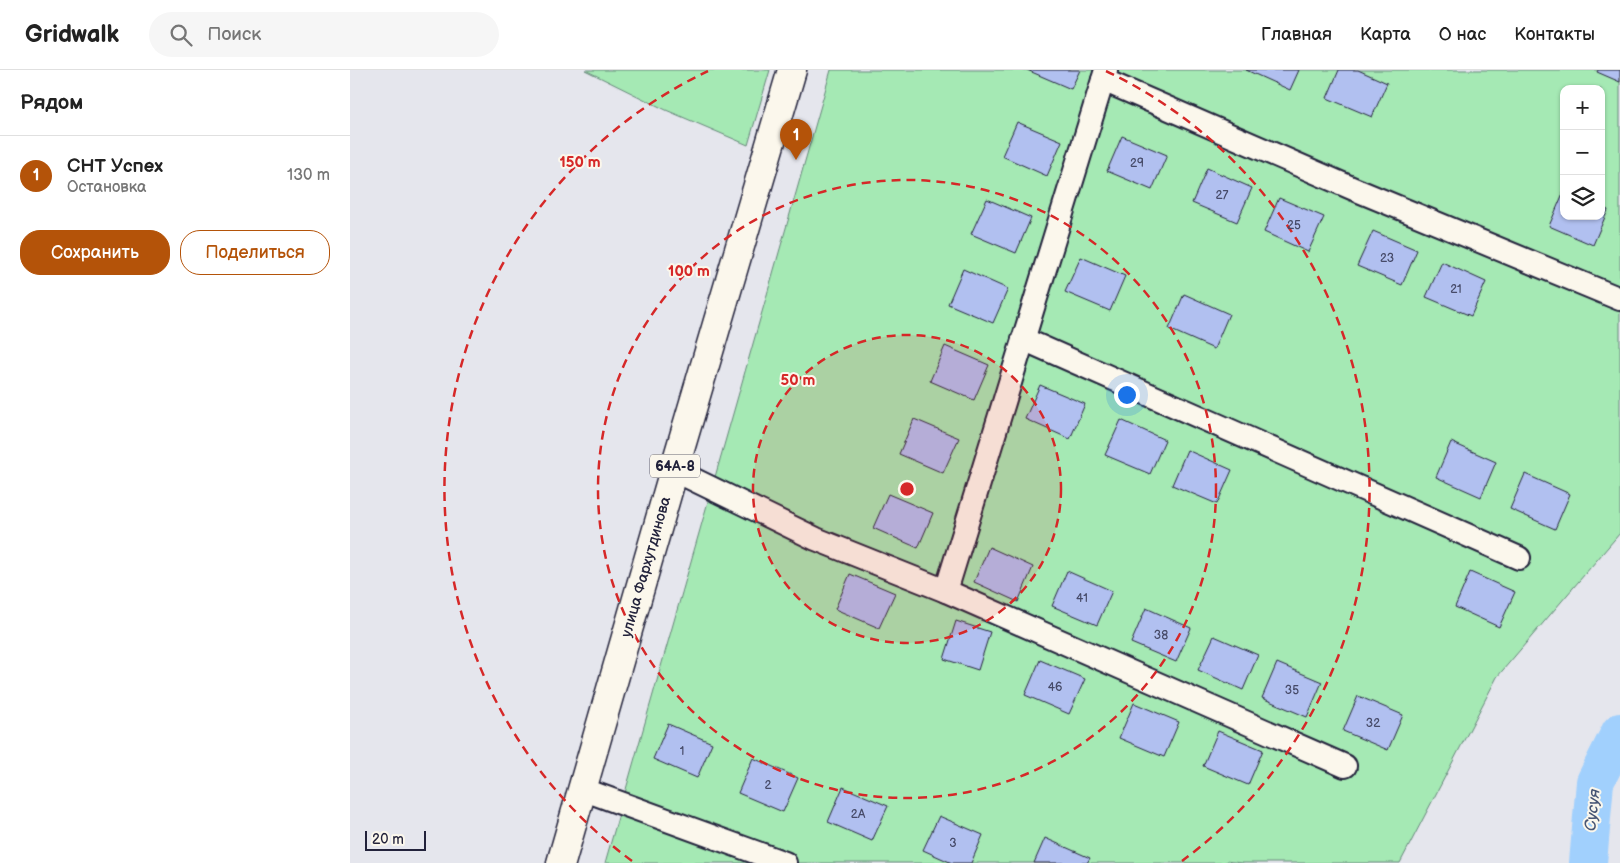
<!DOCTYPE html>
<html lang="ru">
<meta charset="utf-8">
<style>
:root{--surface:#fff;--page:#f6f6f6;--text:#222;--muted:#767676;--line:#e0e0e0;--accent:#b45309}
body{margin:0;font-family:"Balsamiq Sans",sans-serif;background:var(--page);color:var(--text)}
.controls{position:absolute;right:15px;top:15px;display:grid;overflow:hidden;border-radius:10px;box-shadow:0 1px 4px #0004}
.controls button{width:45px;height:45px;display:grid;place-items:center;padding:0;border:0;border-bottom:1px solid var(--line);background:var(--surface);color:var(--text);font:25px sans-serif}
.scale{position:absolute;left:15px;bottom:12px;width:61px;box-sizing:border-box;padding-left:5px;border:2px solid #22223b;border-top:0;font-size:14px;line-height:18px;white-space:nowrap;color:#22223b;-webkit-text-stroke:4px #fbf7ec;paint-order:stroke}
.you{position:absolute;left:776px;top:324px;width:18px;height:18px;margin:-12px;border:4px solid #fff;border-radius:50%;background:#1a73e8;box-shadow:0 0 0 8px #1a73e833}
.badge{display:grid;place-items:center;width:32px;height:32px;border-radius:50%;background:var(--accent);color:#fff;font-size:16px;font-weight:700}
.pin{position:absolute;translate:-50% -41px;filter:drop-shadow(0 1px 2px #0008)}
.pin::after{content:'';position:absolute;top:26px;width:18px;height:15px;background:inherit;clip-path:polygon(0 0,100% 0,50% 100%)}
.list{margin:0;padding:0;list-style:none}
h2{display:flex;justify-content:space-between;align-items:center;height:65px;margin:0;padding:0 20px;font-size:21px}
h2 small{font-size:16px;font-weight:400;color:var(--muted)}
.list li{display:grid;grid-template-columns:32px 1fr auto;gap:15px;align-items:center;box-sizing:border-box;height:80px;padding:0 20px;border-top:1px solid var(--line)}
.list b{display:block;font-size:19px;white-space:nowrap}
.list p{margin:0;font-size:16px;white-space:nowrap;color:var(--muted)}
.list em{font-size:16px;font-style:normal;color:var(--muted)}
.actions{display:flex;gap:10px;padding:15px 20px}
.actions a{flex:1;padding:11px 0;border:1px solid var(--accent);border-radius:20px;text-align:center;font-size:18px;color:var(--accent)}
.actions .main{background:var(--accent);color:#fff}
.icon{flex:none;width:28px;height:28px;fill:none;stroke:currentColor;stroke-width:2;stroke-linecap:round;stroke-linejoin:round}
.map{position:relative;flex:none;width:1270px;height:793px;overflow:hidden}
header{display:flex;align-items:center;gap:30px;box-sizing:border-box;height:70px;padding:0 25px;background:var(--surface);border-bottom:1px solid var(--line)}
header strong{font-size:24px}
nav{display:flex;gap:28px;margin-inline-start:auto;font-size:18px}
.search{width:350px;height:45px;background:var(--page);display:flex;align-items:center;gap:12px;box-sizing:border-box;padding:0 18px;border-radius:28px;color:var(--muted);font-size:19px}
main{display:flex}
aside{flex:1;background:var(--surface)}
.map>svg:first-child{display:block}
.green{fill:#a5e9b4;stroke:#648678;fill-rule:evenodd}
.lines{fill:none;stroke-linecap:round;stroke-linejoin:round}
.river{stroke:#a1d0fd;stroke-width:38}
.building{fill:#b1c0f0;stroke:#22223b}
.minor-casing{stroke:#22223b;stroke-width:26}
.primary-casing{stroke:#22223b;stroke-width:31}
.minor{stroke:#fbf7ec;stroke-width:22}
.primary{stroke:#fbf7ec;stroke-width:28}
.ring{fill:none;stroke:#d62828;stroke-width:2.5;stroke-dasharray:9 6}
.labels{text-anchor:middle;dominant-baseline:central;stroke-width:4;stroke-linejoin:round;paint-order:stroke}
.number-label{font-size:12px;fill:#464a68}
.shield{fill:#fbf7ec;stroke:#636270;stroke-width:1}
.shield-label{font-size:14px;font-weight:bold;fill:#22223b}
.street-label{font-size:15px;fill:#22223b;stroke:#fbf7ec}
.water-label{font-size:16px;font-style:italic;fill:#485675;stroke:#fbf7ec}
.centre{fill:#d62828;stroke:#fbf7ec;stroke-width:2.5}
.ring-label{font-size:15px;text-anchor:middle;font-weight:bold;fill:#d62828;stroke:#fbf7ec;stroke-width:4;stroke-linejoin:round;paint-order:stroke}
</style>
<header>
<strong>Gridwalk</strong>
<div class="search"><svg class="icon" aria-label="search" viewBox="0 0 24 24"><circle cx="10" cy="10" r="6"/><path d="M15 15l6 6"/></svg>Поиск</div>
<nav><a>Главная</a><a>Карта</a><a>О нас</a><a>Контакты</a></nav>
</header>
<main>
<aside>
<h2>Рядом<small></small></h2>
<ul class="list">
<li><span class="badge">1</span><div><b>СНТ Успех</b><p>Остановка</p></div><em>130 m</em></li>
</ul>
<div class="actions"><a class="main">Сохранить</a><a>Поделиться</a></div>
</aside>
<div class="map">
<svg width="1270" height="793" viewBox="0 0 1270 793">
<rect width="100%" height="100%" fill="#e5e6ed"/>
<filter id="ink" filterUnits="userSpaceOnUse"><feTurbulence type="fractalNoise" baseFrequency=".02" numOctaves="2"/><feDisplacementMap in="SourceGraphic" scale="10" xChannelSelector="R" yChannelSelector="G"/><feConvolveMatrix kernelMatrix="1 2 1 2 8 2 1 2 1" color-interpolation-filters="sRGB"/></filter>
<g filter="url(#ink)">
<g class="green">
<path d="M235,0H420L398,75L316,40Z"/>
<path d="M481,0H1270V463L1147,607L1050,793H892L876,791V793H255ZM1214,19H1251V146H1214Z"/>
</g>
<g class="lines">
<path class="river" d="M1238,793L1245,712L1270,662"/>
</g>
<g class="building">
<path d="M677,0H730L721,19Z"/>
<path d="M896,0H949L940,20Z"/>
<path d="M989,0H1008L1037,13L1022,47L977,28Z"/>
<path d="M1248,0H1270V12L1247,2Z"/>
<path d="M667,52L712,71L697,106L652,86Z"/>
<path d="M772,66L817,85L802,120L757,101Z"/>
<path d="M857,98L902,118L887,152L842,133Z"/>
<path d="M1214,121V146H1251V137L1258,140L1243,175L1199,156Z"/>
<path d="M929,128L974,147L958,182L914,162Z"/>
<path d="M637,129L681,148L666,183L621,164Z"/>
<path d="M1023,161L1067,180L1052,215L1007,196Z"/>
<path d="M731,187L775,206L760,241L715,222Z"/>
<path d="M1092,192L1136,212L1121,246L1076,227Z"/>
<path d="M613,199L658,219L643,253L598,234Z"/>
<path d="M834,224L879,244L864,279L819,259Z"/>
<path d="M595,276L639,295L624,330L580,311Z"/>
<path d="M690,315L735,334L720,369L675,349Z"/>
<path d="M564,349L609,368L593,403L549,384Z"/>
<path d="M771,350L815,370L800,404L755,385Z"/>
<path d="M1101,372L1146,392L1131,427L1086,407Z"/>
<path d="M837,380L882,400L867,434L822,415Z"/>
<path d="M1175,404L1220,424L1205,459L1160,439Z"/>
<path d="M538,424L583,443L568,478L523,458Z"/>
<path d="M639,477L683,497L668,532L624,512Z"/>
<path d="M717,501L762,521L747,555L702,536Z"/>
<path d="M1120,502L1165,522L1149,557L1105,537Z"/>
<path d="M500,504L545,523L529,558L485,539Z"/>
<path d="M796,538L841,558L826,592L781,573Z"/>
<path d="M606,551L640,562L628,600L594,589Z"/>
<path d="M864,566L908,585L893,620L848,600Z"/>
<path d="M690,590L735,609L719,644L675,625Z"/>
<path d="M927,593L972,612L957,647L912,628Z"/>
<path d="M1008,626L1053,645L1038,680L993,661Z"/>
<path d="M784,633L829,652L814,687L769,668Z"/>
<path d="M318,654L362,673L347,708L303,689Z"/>
<path d="M868,661L913,680L898,715L853,696Z"/>
<path d="M403,688L448,708L433,742L388,723Z"/>
<path d="M493,717L538,736L522,771L478,752Z"/>
<path d="M589,746L633,765L621,793H602L573,780Z"/>
<path d="M695,768L740,788L737,793H684Z"/>
</g>
<g class="lines">
<g class="minor-casing">
<g id="minor">
<path d="M753,10L1004,119L1270,229"/>
<path d="M673,269L1169,488"/>
<path d="M324,400L466,469L596,521L756,0"/>
<path d="M596,521L995,696"/>
<path d="M232,719L435,793"/>
</g>
</g>
<g class="primary-casing">
<path id="primary" d="M211,793L324,400L442,0"/>
</g>
<use href="#minor" class="minor"/>
<use href="#primary" class="primary"/>
</g>
</g>
<circle cx="557" cy="419" r="154" fill="#d62828" fill-opacity=".12"/>
<g class="ring">
<circle cx="557" cy="419" r="154"/>
<circle cx="557" cy="419" r="309"/>
<path d="M282 791A463 463 0 0 1 358 1M756 1A463 463 0 0 1 832 791"/>
</g>
<g class="labels">
<g class="number-label">
<text x="787" y="93">29</text>
<text x="872" y="125">27</text>
<text x="944" y="155">25</text>
<text x="1037" y="188">23</text>
<text x="1106" y="219">21</text>
<text x="732" y="528">41</text>
<text x="811" y="565">38</text>
<text x="705" y="617">46</text>
<text x="942" y="620">35</text>
<text x="1023" y="653">32</text>
<text x="332" y="681">1</text>
<text x="418" y="715">2</text>
<text x="508" y="744">2А</text>
<text x="603" y="773">3</text>
</g>
<rect class="shield" x="300" y="384.5" width="50" height="23" rx="4"/>
<g class="shield-label">
<text x="325" y="396">64А-8</text>
</g>
<g class="street-label">
<text transform="translate(296 497) rotate(-74)">улица Фархутдинова</text>
</g>
<g class="water-label">
<text transform="translate(1243 740) rotate(-84)">Сусуя</text>
</g>
</g>
<circle cx="557" cy="419" r="8" class="centre"/>
<g class="ring-label">
<text x="230" y="97">150 m</text>
<text x="339" y="206">100 m</text>
<text x="448" y="315">50 m</text>
</g>
</svg>
<div class="controls">
<button>+</button>
<button>−</button>
<button><svg class="icon" aria-label="layers" viewBox="0 0 24 24"><path d="M12 4l9 5-9 5-9-5zM3 14l9 5 9-5"/></svg></button>
</div>
<div class="scale">20 m</div>
<div class="you"></div>
<div class="pin badge" style="left:446px;top:90px">1</div>
</div>
</main>
